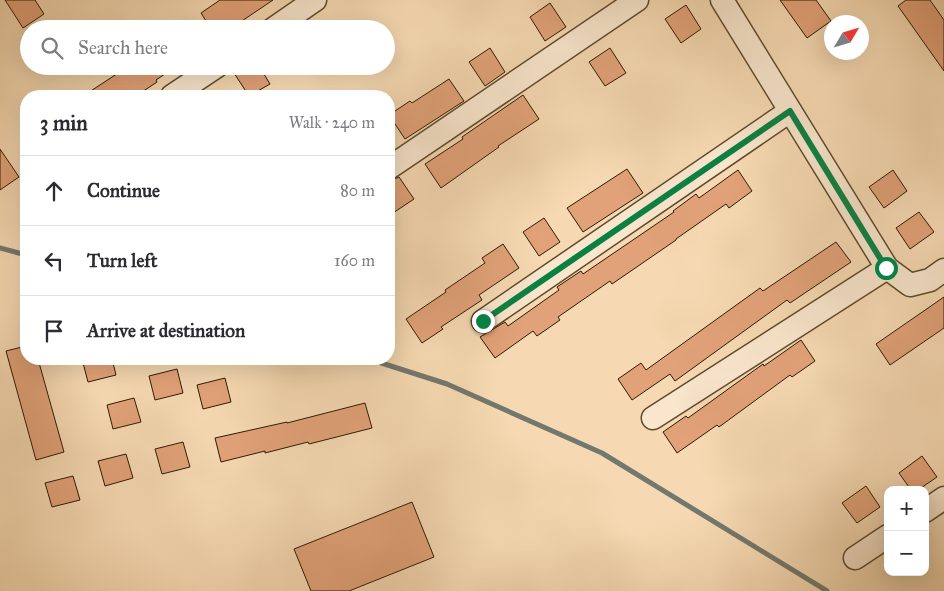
<!DOCTYPE html>
<meta charset="utf-8">
<style>
:root{--surface:#fff;--page:#f2f2f3;--text:#2b2b33;--muted:#7c7c81;--line:#e1e1e2}
body{margin:0;font-family:"IM FELL Great Primer",serif;background:var(--page);color:var(--text)}
.controls{position:absolute;right:15px;bottom:15px;display:grid;overflow:hidden;border-radius:10px;box-shadow:0 5px 20px #0002}
.controls button{width:45px;height:45px;display:grid;place-items:center;padding:0;border:0;border-bottom:1px solid var(--line);background:var(--surface);color:var(--text);font:25px sans-serif}
.compass{position:absolute;left:824px;top:15px;width:45px;height:45px;border-radius:50%;background:var(--surface);box-shadow:0 5px 20px #0002;rotate:52deg}
.stop{position:absolute;width:15px;height:15px;margin:-11px;border:4px solid #0b8043;border-radius:50%;background:#fff}
.stop.end{background:#0b8043;border-color:#fff;box-shadow:0 1px 5px #0008}
.list{margin:0;padding:0;list-style:none}
h2{display:flex;justify-content:space-between;align-items:center;height:65px;margin:0;padding:0 20px;font-size:21px}
h2 small{font-size:16px;font-weight:400;color:var(--muted)}
.list li{display:grid;grid-template-columns:32px 1fr auto;gap:15px;align-items:center;box-sizing:border-box;height:70px;padding:0 20px;border-top:1px solid var(--line)}
.list b{display:block;font-size:19px;white-space:nowrap}
.list em{font-size:16px;font-style:normal;color:var(--muted)}
.icon{flex:none;width:28px;height:28px;fill:none;stroke:currentColor;stroke-width:2;stroke-linecap:round;stroke-linejoin:round}
.map{position:relative;flex:none;width:944px;height:591px;overflow:hidden}
.search{position:absolute;background:var(--surface);box-shadow:0 5px 20px #0002;left:20px;top:20px;width:375px;height:55px;display:flex;align-items:center;gap:12px;box-sizing:border-box;padding:0 18px;border-radius:28px;color:var(--muted);font-size:19px}
.panel{position:absolute;background:var(--surface);box-shadow:0 5px 20px #0002;left:20px;top:90px;width:375px;height:275px;border-radius:20px}
.map>svg:first-child{display:block}
.lines{fill:none;stroke-linecap:round;stroke-linejoin:round}
.stream{stroke:#73786e;stroke-width:5}
.building{fill:#e2a279;stroke:#2d1a00}
.minor-casing{stroke:#5f4a2c;stroke-width:25}
.minor{stroke:#f9e6cd;stroke-width:22}
.route{stroke:#0b8043;stroke-width:6}
</style>
<div class="map">
<svg width="944" height="591" viewBox="0 0 944 591">
<rect width="100%" height="100%" fill="#f6d9b2"/>
<filter id="stains"><feTurbulence type="fractalNoise" baseFrequency=".004" numOctaves="4"/><feColorMatrix values="0 0 0 0 .2 0 0 0 0 .09 0 0 0 0 .02 0 0 0 .5 -.17"/></filter>
<radialGradient id="worn" r=".72"><stop offset=".6" stop-color="#630" stop-opacity="0"/><stop offset="1" stop-color="#630" stop-opacity=".3"/></radialGradient>
<g class="lines">
<g class="stream">
<path d="M0,248L26,255"/>
<path d="M369,359L447,384L602,453L827,591"/>
</g>
</g>
<g class="building">
<path d="M5,0H35L44,14L23,28Z"/>
<path d="M220,0H273L230,29H211L201,13Z"/>
<path d="M780,0H816L831,21L807,38Z"/>
<path d="M906,0H930L944,20V71L898,6Z"/>
<path d="M550,3L566,27L545,41L530,17Z"/>
<path d="M686,5L701,29L681,43L665,19Z"/>
<path d="M490,48L505,72L485,86L469,62Z"/>
<path d="M610,48L626,73L605,86L589,62Z"/>
<path d="M129,66H177L156,80L157,82L136,96H83Z"/>
<path d="M244,66H259L270,84L249,96L234,73Z"/>
<path d="M449,79L464,101L405,139L389,115L410,101L412,103Z"/>
<path d="M523,95L539,119L498,146L499,147L441,188L425,164L463,139L462,137Z"/>
<path d="M0,149L19,177L0,190Z"/>
<path d="M627,169L643,193L583,232L567,208Z"/>
<path d="M738,170L752,191L729,208L726,204L676,239V240L612,284L610,281L558,317L560,320L537,336L533,331L495,358L480,337L505,322L508,326L559,290L557,287L581,271L583,274L674,212L673,211L696,194L699,198Z"/>
<path d="M893,170L907,191L884,208L869,187Z"/>
<path d="M399,177L414,199L393,213L389,206V181Z"/>
<path d="M919,212L934,232L910,249L896,228Z"/>
<path d="M544,218L560,242L539,256L523,232Z"/>
<path d="M836,242L851,262L790,303L787,300L675,381L670,374L632,400L618,379L641,363L646,370L760,288L763,291Z"/>
<path d="M503,244L519,268L479,295L482,300L441,327L443,329L422,343L406,319L446,292L445,290L485,263L482,258Z"/>
<path d="M944,297V328L890,365L876,344Z"/>
<path d="M801,340L815,361L792,377L790,375L719,427L717,425L677,453L663,432L686,416L688,418L763,364L764,366Z"/>
<path d="M26,346V359H38L64,452L36,460L6,351Z"/>
<path d="M82,359H112L116,375L88,382Z"/>
<path d="M177,369L183,393L155,400L149,376Z"/>
<path d="M225,378L231,402L203,409L197,385Z"/>
<path d="M134,398L141,422L113,429L107,405Z"/>
<path d="M365,403L372,428L309,444L308,442L265,453V451L221,462L215,438L287,422V423Z"/>
<path d="M183,442L190,467L162,474L155,449Z"/>
<path d="M126,454L133,478L105,486L98,461Z"/>
<path d="M922,456L937,477L918,490H911L899,473Z"/>
<path d="M73,476L80,500L52,507L45,483Z"/>
<path d="M866,486L880,507L857,523L842,503Z"/>
<path d="M412,502L434,557L349,591H311L294,549Z"/>
</g>
<g class="lines">
<g class="minor-casing">
<g id="minor">
<path d="M722,0L887,268L910,285L930,280L944,270"/>
<path d="M273,29L315,0"/>
<path d="M172,96L217,66"/>
<path d="M389,168L637,0"/>
<path d="M483,321L790,111"/>
<path d="M653,418L887,268"/>
<path d="M925,511L944,498"/>
<path d="M855,558L888,536"/>
</g>
</g>
<use href="#minor" class="minor"/>
</g>
<g class="lines">
<path class="route" d="M483,321L790,111L886,268"/>
</g>
<rect width="100%" height="100%" filter="url(#stains)"/>
<rect width="100%" height="100%" fill="url(#worn)"/>
</svg>
<div class="controls">
<button>+</button>
<button>−</button>
</div>
<svg class="compass" viewBox="-18 -18 36 36"><path d="M0-13l5 13h-10z" fill="#e53935"/><path d="M0 13l5-13h-10z" fill="#7c7c81"/></svg>
<div class="stop" style="left:886px;top:268px"></div>
<div class="stop end" style="left:483px;top:321px"></div>
<div class="search"><svg class="icon" aria-label="search" viewBox="0 0 24 24"><circle cx="10" cy="10" r="6"/><path d="M15 15l6 6"/></svg>Search here</div>
<section class="panel">
<h2>3 min<small>Walk · 240 m</small></h2>
<ul class="list">
<li><svg class="icon" aria-label="ahead" viewBox="0 0 24 24"><path d="M12 20V5M6 11l6-6 6 6"/></svg><div><b>Continue</b></div><em>80 m</em></li>
<li><svg class="icon" aria-label="left" viewBox="0 0 24 24"><path d="M17 20v-9H6M10 6l-5 5 5 5"/></svg><div><b>Turn left</b></div><em>160 m</em></li>
<li><svg class="icon" aria-label="arrive" viewBox="0 0 24 24"><path d="M6 21V4h12l-3 4 3 4H6"/></svg><div><b>Arrive at destination</b></div></li>
</ul>
</section>
</div>
